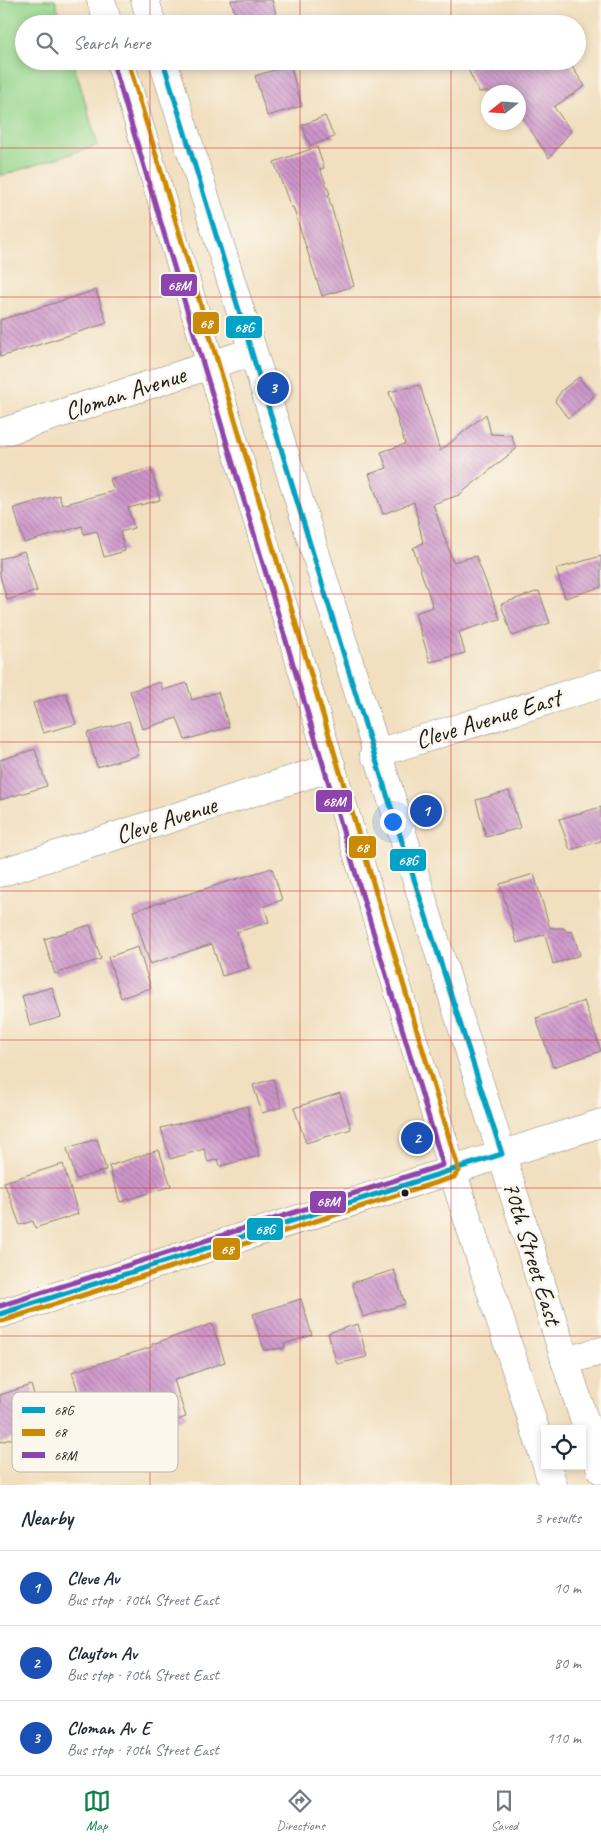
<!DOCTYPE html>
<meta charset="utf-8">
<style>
:root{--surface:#fff;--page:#f2f2f3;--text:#1f2937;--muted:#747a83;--line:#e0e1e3;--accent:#0b8043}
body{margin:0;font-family:Caveat,sans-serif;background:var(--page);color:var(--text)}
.controls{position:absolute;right:15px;bottom:15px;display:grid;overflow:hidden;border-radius:0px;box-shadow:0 2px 8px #0003}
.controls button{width:45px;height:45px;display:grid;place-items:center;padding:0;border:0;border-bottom:1px solid var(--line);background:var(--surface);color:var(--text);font:25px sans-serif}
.compass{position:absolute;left:481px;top:85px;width:45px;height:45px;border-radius:50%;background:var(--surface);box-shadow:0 2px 8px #0003;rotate:253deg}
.you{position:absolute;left:392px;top:821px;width:18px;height:18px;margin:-12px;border:4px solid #fff;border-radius:50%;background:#1a73e8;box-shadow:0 0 0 8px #1a73e833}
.badge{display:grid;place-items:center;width:32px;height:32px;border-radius:50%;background:var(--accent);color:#fff;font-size:16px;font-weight:700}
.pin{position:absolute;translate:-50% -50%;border:2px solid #fff;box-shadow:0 1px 5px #0006}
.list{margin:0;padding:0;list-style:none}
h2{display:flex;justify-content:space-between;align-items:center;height:65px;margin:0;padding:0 20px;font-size:21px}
h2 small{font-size:16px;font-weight:400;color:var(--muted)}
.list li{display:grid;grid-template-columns:32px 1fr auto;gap:15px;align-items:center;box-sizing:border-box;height:75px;padding:0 20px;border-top:1px solid var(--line)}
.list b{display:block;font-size:19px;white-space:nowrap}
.list p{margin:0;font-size:16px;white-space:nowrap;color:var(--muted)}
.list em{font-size:16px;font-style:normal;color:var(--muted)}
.icon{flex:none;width:28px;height:28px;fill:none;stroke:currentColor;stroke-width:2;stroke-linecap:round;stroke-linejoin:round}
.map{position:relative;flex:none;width:601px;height:1485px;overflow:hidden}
.search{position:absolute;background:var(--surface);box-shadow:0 2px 8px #0003;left:15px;right:15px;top:15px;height:55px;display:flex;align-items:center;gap:12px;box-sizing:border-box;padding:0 18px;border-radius:28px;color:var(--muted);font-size:19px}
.sheet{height:290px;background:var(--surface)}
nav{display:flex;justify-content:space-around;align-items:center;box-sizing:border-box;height:70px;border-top:1px solid var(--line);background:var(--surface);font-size:14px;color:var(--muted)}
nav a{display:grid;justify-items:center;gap:2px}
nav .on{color:var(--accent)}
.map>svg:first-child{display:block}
.green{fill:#95d68c;stroke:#587954}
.building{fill:url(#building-back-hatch)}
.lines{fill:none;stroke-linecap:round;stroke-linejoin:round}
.minor-casing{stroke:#867e6e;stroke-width:29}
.major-casing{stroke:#867e6e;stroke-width:29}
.minor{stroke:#fff;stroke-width:28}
.major{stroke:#fff;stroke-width:28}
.bus-1-casing{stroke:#fbf7ec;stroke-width:9}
.bus-2-casing{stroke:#fbf7ec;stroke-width:9}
.bus-3-casing{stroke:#fbf7ec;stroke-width:9}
.bus-1{stroke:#01a2c5;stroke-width:5}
.bus-2{stroke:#cb8a06;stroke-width:5}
.bus-3{stroke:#8e44ad;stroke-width:5}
.grid{fill:none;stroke:#d62828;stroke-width:1;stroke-opacity:0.55}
.bus-dot{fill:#1c1c1c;stroke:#fbf7ec;stroke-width:2}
.labels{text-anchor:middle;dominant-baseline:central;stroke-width:5;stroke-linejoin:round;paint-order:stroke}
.street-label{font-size:25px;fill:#1c1c1c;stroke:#fbf7ec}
.key{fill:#fbf7ec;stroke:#b8b5ae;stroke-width:1}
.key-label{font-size:14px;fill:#1c1c1c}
.line-badge{stroke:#fbf7ec;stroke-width:2}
.badge-label{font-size:14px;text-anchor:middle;font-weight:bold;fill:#fff}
</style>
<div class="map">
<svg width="601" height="1485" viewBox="0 0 601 1485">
<defs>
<pattern id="building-back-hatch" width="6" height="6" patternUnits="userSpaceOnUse" patternTransform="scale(1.25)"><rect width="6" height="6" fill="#cd95cb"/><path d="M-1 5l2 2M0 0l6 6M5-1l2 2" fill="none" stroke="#a679a4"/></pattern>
</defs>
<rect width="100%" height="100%" fill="#fbf7ec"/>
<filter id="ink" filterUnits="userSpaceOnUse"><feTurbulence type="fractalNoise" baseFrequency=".02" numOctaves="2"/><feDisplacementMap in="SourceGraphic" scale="10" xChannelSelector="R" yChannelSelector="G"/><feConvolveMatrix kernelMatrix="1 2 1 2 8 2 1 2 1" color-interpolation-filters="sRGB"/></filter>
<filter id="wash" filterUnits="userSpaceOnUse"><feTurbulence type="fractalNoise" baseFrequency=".0096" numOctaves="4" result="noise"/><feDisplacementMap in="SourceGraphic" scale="20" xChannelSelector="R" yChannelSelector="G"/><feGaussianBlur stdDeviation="1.12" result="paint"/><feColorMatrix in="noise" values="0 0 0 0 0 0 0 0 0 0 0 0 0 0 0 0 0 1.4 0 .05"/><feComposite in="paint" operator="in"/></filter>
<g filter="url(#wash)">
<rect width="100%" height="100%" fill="#f1dfbf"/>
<path class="green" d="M0,0H55L62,24H24V61H73L98,145L0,176Z"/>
<g id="blocks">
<g class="building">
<path d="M231,0H272L279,24H238Z"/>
<path d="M464,61H568L585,86L554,107L571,131L549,158L518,111V92H479Z"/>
<path d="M290,65L302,106L267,116L255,76Z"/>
<path d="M325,116L334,137L310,146L302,125Z"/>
<path d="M317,147L324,168L320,169L330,194L328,195L354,286L322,296L293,207H291L274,162Z"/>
<path d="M96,290L107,323L0,357V320Z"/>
<path d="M579,377L594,396L568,418L555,401L562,390Z"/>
<path d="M420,385L440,451L486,414L491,434L511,435L516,449L459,495L433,504L453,562L476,556L500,619L459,632L465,653L430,662L415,613L433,607L413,548L423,543L414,502L383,514L369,474L387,468L381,452L405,444L389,392Z"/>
<path d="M151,468L160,500L128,508L134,528L120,532L125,551L104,557L97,531L84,534L82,526L24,543L14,508L59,495L62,505L114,491L110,479Z"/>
<path d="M24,551L37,591L7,600L0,576V559Z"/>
<path d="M601,556V587L565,598L556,569Z"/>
<path d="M539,591L550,623L512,636L501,604Z"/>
<path d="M160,682L163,690L187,683L192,700L218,692L229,727L185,740L177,718L142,729L130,691Z"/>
<path d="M66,693L76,724L43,733L33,703Z"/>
<path d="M129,721L139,755L97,767L87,733Z"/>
<path d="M35,749L47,786L0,800V760Z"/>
<path d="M509,791L520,828L486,837L476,800Z"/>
<path d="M601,807V841L570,850L559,819Z"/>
<path d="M272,868L282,900L264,906L269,922L237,932L249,968L222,976L212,944L150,964L133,911Z"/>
<path d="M534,874L550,928H564L568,932L572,931L580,955L553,964L545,934L517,943L500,884Z"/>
<path d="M90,925L101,959L55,974L44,939Z"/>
<path d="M138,947L151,988L121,998L108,957Z"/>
<path d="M52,987L61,1017L30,1026L22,996Z"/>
<path d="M584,1001L601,1051L553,1067L536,1018Z"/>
<path d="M273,1079L282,1107L262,1113L253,1085Z"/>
<path d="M340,1093L351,1129L306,1143L294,1108Z"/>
<path d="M247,1106L259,1156L220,1166L218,1159L208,1162L204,1149L170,1159L161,1128Z"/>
<path d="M97,1139L106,1170L76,1179L67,1148Z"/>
<path d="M159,1150L171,1186L120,1202L109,1166Z"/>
<path d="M63,1164L78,1214L35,1228L33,1221L20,1225L4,1182Z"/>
<path d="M394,1270L405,1304L363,1317L352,1283Z"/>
<path d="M301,1299L312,1335L284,1344L285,1348L264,1350L253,1314Z"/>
<path d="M212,1324L225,1362L174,1380L186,1417L155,1428L147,1404L87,1422L72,1372L152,1347V1344Z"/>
<path d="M358,1324L367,1357L337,1364L328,1333Z"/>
<path d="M31,1385L45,1429L0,1442V1395Z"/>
</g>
</g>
</g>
<g filter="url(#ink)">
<use href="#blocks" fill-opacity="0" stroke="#867e6e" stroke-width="1"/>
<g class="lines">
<g class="minor-casing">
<g id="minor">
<path d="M0,433L251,352"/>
<path d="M374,754L601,684"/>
<path d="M0,873L332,767"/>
<path d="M0,1314L601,1123"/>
<path d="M565,1361L601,1351"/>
</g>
</g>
<g class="major-casing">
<g id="major">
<path d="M101,0L108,24"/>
<path d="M145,0L152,24"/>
<path d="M120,61L452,1170L545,1460"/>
<path d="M163,61C269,414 378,766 490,1117C527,1235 561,1353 601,1470"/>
<path d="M547,1466L553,1485"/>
</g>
</g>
<use href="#minor" class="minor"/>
<use href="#major" class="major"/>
<g class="bus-1-casing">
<path id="bus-1" d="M0,1314L502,1154L374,754L163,61"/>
</g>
<g class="bus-2-casing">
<path id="bus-2" d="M2,1321L454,1177L459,1171L128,61"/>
</g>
<g class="bus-3-casing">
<path id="bus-3" d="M0,1306L443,1165L113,63"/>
</g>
<use href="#bus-1" class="bus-1"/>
<use href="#bus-2" class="bus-2"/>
<use href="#bus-3" class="bus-3"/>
</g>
</g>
<path class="grid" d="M150,0V24M300,0V24M451,0V24M150,61V1485M300,61V1485M451,61V1485M0,148H601M0,297H601M0,446H601M0,594H601M0,742H601M0,891H601M0,1040H601M0,1188H601M0,1336H601"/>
<circle class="bus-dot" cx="405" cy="1193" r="4.5"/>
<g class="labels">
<g class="street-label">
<text transform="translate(125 393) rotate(-18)">Cloman Avenue</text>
<text transform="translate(488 719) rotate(-17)">Cleve Avenue East</text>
<text transform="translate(166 820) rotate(-18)">Cleve Avenue</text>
<text transform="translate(532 1253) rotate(73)">70th Street East</text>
</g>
</g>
<rect x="12" y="1392" width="166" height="80" rx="8" class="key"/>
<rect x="22" y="1407" width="23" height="6" fill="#01a2c5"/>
<rect x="22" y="1429" width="23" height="7" fill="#cb8a06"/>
<rect x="22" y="1452" width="23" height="6" fill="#8e44ad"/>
<g class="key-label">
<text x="54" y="1415">68G</text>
<text x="54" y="1437">68</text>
<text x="54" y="1460">68M</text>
</g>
<g class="line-badge">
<rect x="160" y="273" width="38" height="24" rx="5" fill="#8e44ad"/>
<rect x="192" y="311" width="28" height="24" rx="5" fill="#cb8a06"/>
<rect x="225" y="315" width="38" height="24" rx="5" fill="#01a2c5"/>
<rect x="315" y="789" width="38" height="24" rx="5" fill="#8e44ad"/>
<rect x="348" y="835" width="29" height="24" rx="5" fill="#cb8a06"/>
<rect x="389" y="848" width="38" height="24" rx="5" fill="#01a2c5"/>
<rect x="309" y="1190" width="38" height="24" rx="5" fill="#8e44ad"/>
<rect x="246" y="1217" width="38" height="24" rx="5" fill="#01a2c5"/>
<rect x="212" y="1237" width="29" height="24" rx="5" fill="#cb8a06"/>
</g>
<g class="badge-label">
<text x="179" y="290">68M</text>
<text x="206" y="328">68</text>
<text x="244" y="332">68G</text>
<text x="334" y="806">68M</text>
<text x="362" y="852">68</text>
<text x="408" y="865">68G</text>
<text x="328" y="1206">68M</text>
<text x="265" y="1234">68G</text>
<text x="227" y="1254">68</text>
</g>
</svg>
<div class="controls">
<button><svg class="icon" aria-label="locate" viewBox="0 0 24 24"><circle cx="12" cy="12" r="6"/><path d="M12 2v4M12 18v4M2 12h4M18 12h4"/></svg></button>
</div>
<svg class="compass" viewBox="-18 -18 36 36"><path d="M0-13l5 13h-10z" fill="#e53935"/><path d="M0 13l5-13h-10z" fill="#747a83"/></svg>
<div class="you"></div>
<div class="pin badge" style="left:426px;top:811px;background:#1a4fb4">1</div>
<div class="pin badge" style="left:417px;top:1138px;background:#1a4fb4">2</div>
<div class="pin badge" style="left:273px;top:388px;background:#1a4fb4">3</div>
<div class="search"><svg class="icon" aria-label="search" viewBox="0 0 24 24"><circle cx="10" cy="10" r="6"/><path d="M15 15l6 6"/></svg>Search here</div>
</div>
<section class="sheet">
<h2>Nearby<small>3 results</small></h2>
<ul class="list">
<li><span class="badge" style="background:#1a4fb4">1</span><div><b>Cleve Av</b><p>Bus stop · 70th Street East</p></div><em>10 m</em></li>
<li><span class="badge" style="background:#1a4fb4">2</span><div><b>Clayton Av</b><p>Bus stop · 70th Street East</p></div><em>80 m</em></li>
<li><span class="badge" style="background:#1a4fb4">3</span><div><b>Cloman Av E</b><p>Bus stop · 70th Street East</p></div><em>110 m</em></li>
</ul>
</section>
<nav>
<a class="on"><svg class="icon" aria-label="map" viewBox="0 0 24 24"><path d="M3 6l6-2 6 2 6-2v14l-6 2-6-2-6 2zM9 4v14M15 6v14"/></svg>Map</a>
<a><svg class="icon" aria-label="directions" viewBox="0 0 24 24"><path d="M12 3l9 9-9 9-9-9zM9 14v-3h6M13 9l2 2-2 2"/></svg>Directions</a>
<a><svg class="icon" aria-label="saved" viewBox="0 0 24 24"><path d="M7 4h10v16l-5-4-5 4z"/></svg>Saved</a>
</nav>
